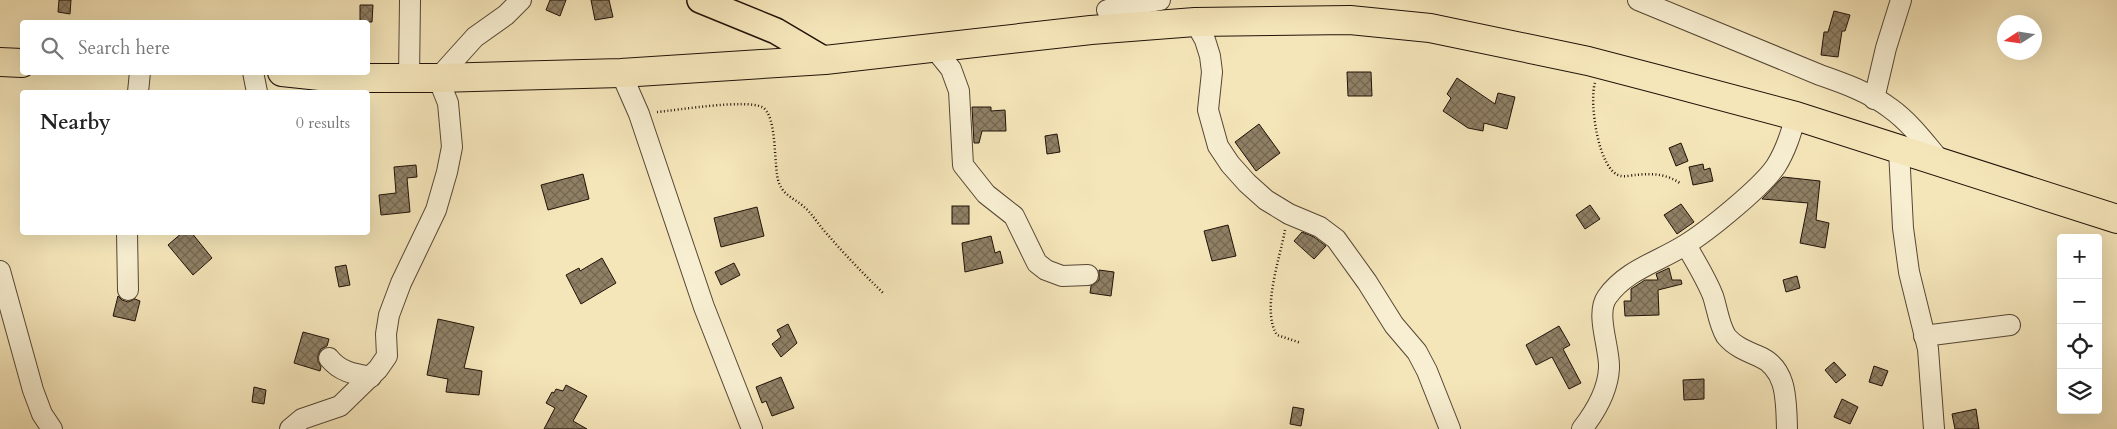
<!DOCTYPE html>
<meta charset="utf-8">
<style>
:root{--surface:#fff;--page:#f6f6f6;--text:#222;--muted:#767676;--line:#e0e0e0}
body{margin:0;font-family:Cardo,serif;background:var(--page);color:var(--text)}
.controls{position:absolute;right:15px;bottom:15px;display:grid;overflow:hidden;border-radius:5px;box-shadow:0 5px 20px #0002}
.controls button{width:45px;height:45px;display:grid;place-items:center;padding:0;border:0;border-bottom:1px solid var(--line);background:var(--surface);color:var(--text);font:25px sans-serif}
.compass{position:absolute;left:1997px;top:15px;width:45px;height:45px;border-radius:50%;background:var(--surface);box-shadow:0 5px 20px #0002;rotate:258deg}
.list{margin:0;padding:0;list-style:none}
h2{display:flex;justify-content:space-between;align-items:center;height:65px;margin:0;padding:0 20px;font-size:21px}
h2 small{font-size:16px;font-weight:400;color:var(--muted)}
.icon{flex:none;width:28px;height:28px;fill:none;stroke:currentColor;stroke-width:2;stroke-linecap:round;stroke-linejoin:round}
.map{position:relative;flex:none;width:2117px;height:429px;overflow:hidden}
.search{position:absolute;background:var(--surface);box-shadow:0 5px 20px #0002;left:20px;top:20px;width:350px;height:55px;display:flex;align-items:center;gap:12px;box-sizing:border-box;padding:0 18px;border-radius:5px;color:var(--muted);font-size:19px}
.panel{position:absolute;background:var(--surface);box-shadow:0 5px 20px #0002;left:20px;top:90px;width:350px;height:145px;border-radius:5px}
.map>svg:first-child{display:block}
.building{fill:url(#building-cross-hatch);stroke:#211208}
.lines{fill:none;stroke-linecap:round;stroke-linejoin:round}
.minor-casing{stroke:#564734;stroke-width:22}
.major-casing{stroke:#211208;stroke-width:28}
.highway-casing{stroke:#211208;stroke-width:30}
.path{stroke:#211208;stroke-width:2.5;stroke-dasharray:1 2.5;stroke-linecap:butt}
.minor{stroke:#f8efd2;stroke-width:20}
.major{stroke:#f5e6ba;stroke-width:25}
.highway{stroke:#f5e6ba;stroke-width:28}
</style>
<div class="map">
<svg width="2117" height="429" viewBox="0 0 2117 429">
<defs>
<pattern id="building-cross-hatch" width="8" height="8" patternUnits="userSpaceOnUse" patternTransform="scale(1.25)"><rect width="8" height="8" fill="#8f8065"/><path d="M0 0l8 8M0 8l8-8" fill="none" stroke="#746751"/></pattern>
</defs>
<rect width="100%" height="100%" fill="#f5e6ba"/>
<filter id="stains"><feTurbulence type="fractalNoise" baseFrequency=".004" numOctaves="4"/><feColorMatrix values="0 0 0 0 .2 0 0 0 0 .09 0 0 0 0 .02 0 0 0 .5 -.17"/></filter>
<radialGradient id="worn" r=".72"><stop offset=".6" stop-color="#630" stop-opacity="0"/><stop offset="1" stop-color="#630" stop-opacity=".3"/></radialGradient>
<g class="building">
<path d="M59,0H71L70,14L58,12Z"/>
<path d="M550,0H566L560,16L546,10Z"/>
<path d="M591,0H609L613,17L595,20Z"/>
<path d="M360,5H373L372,22H360Z"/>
<path d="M1834,11L1850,15L1845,31H1842L1838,57L1821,55L1824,32H1828Z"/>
<path d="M1347,72H1371L1372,96H1348Z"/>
<path d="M1457,78L1495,104L1498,93L1515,97L1507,129L1484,123L1483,131L1468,128L1443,111L1451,98L1447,94Z"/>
<path d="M972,107H991V111L1005,110L1006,131H982L979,143H974Z"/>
<path d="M1259,124L1280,153L1256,171L1235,142Z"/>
<path d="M1057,134L1060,152L1047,154L1045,136Z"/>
<path d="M1681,143L1688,161L1676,166L1669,148Z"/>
<path d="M1703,164L1704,170L1710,168L1713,181L1693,185L1689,167Z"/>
<path d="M416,165L417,177L407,178L410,212L381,215L379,195L396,193L394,167Z"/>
<path d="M583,174L589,199L548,210L541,185Z"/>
<path d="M1783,177L1820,181L1816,220L1829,223L1825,248L1800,243L1808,203L1762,199Z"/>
<path d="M1681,204L1694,222L1677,234L1664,215Z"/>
<path d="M1590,205L1600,219L1585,229L1576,215Z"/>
<rect x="952" y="206" width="17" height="18"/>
<path d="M757,207L764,236L721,247L714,218Z"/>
<path d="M1228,225L1236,256L1212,261L1204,231Z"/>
<path d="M183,232H191L212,258L193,275L168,245Z"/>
<path d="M1302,232L1314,237L1326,246L1314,259L1294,241Z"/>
<path d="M991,236L995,253L1000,251L1003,263L965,272L962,243Z"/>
<path d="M602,258L616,283L581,304L566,275L579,268L580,271Z"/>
<path d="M734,263L740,275L721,285L715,272Z"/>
<path d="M346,265L350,285L339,287L335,267Z"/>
<path d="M1669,268L1672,280H1681L1682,284L1658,290L1659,315L1625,316L1624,301H1631V289L1645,280H1658L1656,274Z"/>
<path d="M1099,270L1114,272L1111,296L1090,293L1091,286L1099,280Z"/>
<path d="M1797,276L1800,288L1786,292L1783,280Z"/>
<path d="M118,296L122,300L128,302L135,299L140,301L135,321L113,316Z"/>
<path d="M438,319L474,327L464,368L482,371L479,395L446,392L448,379L427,375Z"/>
<path d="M788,324L797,343L781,357L772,344L781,337L777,330Z"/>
<path d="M1559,326L1570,345L1563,349L1581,383L1569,389L1552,357L1536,365L1526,345Z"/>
<path d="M303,332L329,339L327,346L321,349L318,355V361L321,367L320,371L294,363Z"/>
<path d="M1834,362L1846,375L1836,383L1825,370Z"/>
<path d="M1874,366L1888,371L1882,386L1869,382Z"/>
<path d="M781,377L794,408L772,416L766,401L762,403L756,387Z"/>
<path d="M1704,379V399L1684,400L1683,380Z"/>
<path d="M566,385L587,396L573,421L587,429H544L555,408L546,403L552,392L554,393L556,389L563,391Z"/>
<path d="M254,387L266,390L264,404L252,402Z"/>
<path d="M1842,399L1858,407L1850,424L1834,417Z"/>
<path d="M1293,407L1304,409L1301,426L1290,424Z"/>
<path d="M1976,409L1979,429H1955L1952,414Z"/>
</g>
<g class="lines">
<g class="minor-casing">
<g id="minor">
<path d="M1638,0L1820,75C1843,83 1869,92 1890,108C1911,123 1926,144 1943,164"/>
<path d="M1107,10L1160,0"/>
<path d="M1195,22L1205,40L1210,56L1212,72L1208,110L1218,146L1230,164L1247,183L1266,200L1289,214L1320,227L1336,239L1367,282L1394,325L1417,352L1427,371L1450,429"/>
<path d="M934,48L951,69L959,91L963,165L986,194L1014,216L1037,263L1046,270L1062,276L1088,275"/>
<path d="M253,72L257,92"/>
<path d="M621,73L639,114L704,307L752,429"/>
<path d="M409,78L410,0"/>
<path d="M138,92L140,72"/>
<path d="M1874,99L1886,48L1901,0"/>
<path d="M1899,150L1903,228L1909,272L1928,349L1934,429"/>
<path d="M127,232L128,290"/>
<path d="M1686,245C1695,261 1706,278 1713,296C1717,308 1719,325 1726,336C1734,346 1746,351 1758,356C1788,368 1786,402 1787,429"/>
<path d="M0,271L33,390L42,414L52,429"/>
<path d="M1924,336L2010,325"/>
<path d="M329,358C340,372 354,374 371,377"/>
<path d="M290,429L302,419L340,406L378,369L387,356L386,334L389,315L401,283L436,210L447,172L452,147L448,103L438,78L475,37L506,15L521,0"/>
<path d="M1582,429C1596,411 1608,391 1609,368C1610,348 1595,314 1607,297C1626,270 1658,262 1685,245C1708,231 1762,187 1776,166C1786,150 1791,133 1796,116"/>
</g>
</g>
<g class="major-casing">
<path id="major" d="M700,0L776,31L825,60"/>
</g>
<g class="highway-casing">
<g id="highway">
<path d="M0,62L22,63"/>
<path d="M282,72L339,78H438L621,73L825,60L1091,30L1195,22L1350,20L1430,28L1588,61L1657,79L1796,116L2117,219"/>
</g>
</g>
<g class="path">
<path d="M1595,83C1589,101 1598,172 1621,176C1625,177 1632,175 1636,175C1652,173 1668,174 1681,184"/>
<path d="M657,112C679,110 745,99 762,107C778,115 773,167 779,183C784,196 794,198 803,206C813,214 819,226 828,235C845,255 864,274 883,293"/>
<path d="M1285,230C1280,258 1261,311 1277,335L1301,343"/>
</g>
<use href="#minor" class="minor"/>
<use href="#major" class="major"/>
<use href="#highway" class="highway"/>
</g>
<rect width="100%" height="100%" filter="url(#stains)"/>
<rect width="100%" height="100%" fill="url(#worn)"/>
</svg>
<div class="controls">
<button>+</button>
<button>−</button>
<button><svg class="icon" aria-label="locate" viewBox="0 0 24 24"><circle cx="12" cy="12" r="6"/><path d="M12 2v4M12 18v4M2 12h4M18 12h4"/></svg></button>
<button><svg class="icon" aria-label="layers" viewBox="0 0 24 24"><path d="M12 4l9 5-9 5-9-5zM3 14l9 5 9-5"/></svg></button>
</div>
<svg class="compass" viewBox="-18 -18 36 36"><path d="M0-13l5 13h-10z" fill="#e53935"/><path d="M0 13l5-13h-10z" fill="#767676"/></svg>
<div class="search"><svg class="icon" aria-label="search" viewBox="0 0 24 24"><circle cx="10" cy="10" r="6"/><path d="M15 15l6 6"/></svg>Search here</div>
<section class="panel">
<h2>Nearby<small>0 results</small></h2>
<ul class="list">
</ul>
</section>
</div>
